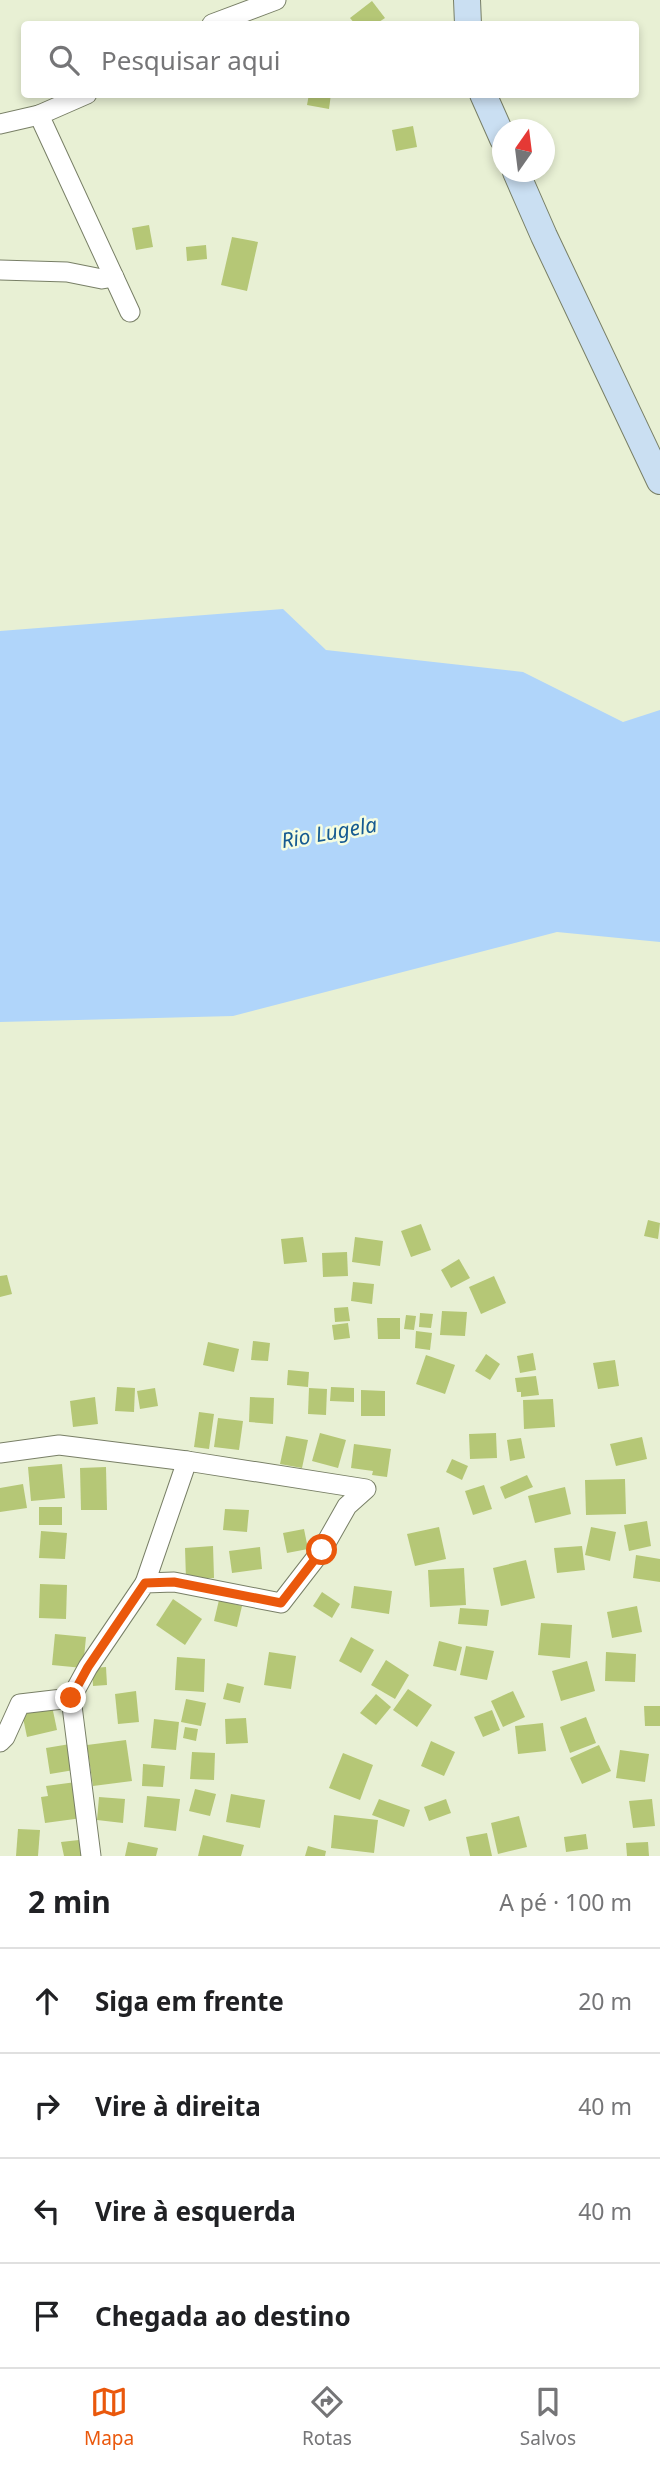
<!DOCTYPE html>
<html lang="pt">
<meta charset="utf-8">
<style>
:root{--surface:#fff;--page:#f6f6f6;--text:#202124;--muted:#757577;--line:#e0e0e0;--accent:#ea580c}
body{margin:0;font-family:"Noto Sans",sans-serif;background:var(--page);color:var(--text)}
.compass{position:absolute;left:492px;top:119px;width:63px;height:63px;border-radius:50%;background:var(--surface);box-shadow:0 4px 10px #0003;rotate:14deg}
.stop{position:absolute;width:21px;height:21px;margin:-16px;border:5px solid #ea580c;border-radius:50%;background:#fff}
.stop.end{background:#ea580c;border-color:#fff;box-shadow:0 2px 7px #0008}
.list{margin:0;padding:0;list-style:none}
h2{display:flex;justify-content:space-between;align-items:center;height:91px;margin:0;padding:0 28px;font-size:30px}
h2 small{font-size:23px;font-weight:400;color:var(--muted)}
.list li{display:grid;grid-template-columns:46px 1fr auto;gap:21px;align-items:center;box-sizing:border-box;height:105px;padding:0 28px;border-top:2px solid var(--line)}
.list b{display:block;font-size:26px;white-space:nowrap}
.list em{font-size:23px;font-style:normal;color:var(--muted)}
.icon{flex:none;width:38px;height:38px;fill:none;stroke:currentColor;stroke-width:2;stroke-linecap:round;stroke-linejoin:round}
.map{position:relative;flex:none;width:660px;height:1856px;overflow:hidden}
.search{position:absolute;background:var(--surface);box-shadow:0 4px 10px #0003;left:21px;right:21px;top:21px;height:77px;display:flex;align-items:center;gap:18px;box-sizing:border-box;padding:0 24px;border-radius:7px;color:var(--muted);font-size:26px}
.sheet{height:511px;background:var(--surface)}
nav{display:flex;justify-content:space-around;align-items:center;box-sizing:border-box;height:98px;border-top:2px solid var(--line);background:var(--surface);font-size:19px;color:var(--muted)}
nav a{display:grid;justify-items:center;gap:4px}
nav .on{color:var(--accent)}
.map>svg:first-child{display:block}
.water{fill:#b0d5fa}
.building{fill:#b5c776}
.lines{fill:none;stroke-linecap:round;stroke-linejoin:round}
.street-casing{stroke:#787f66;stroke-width:21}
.secondary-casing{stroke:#787f66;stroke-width:28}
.street{stroke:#fff;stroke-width:19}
.secondary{stroke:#cadff2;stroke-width:26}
.route{stroke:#ea580c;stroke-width:9}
.labels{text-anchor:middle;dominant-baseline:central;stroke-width:5;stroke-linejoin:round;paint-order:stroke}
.water-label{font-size:21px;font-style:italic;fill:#165b91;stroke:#f5fde1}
</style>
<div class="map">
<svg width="660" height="1856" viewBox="0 0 660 1856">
<rect width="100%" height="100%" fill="#e8f0d4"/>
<path class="water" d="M283,609L326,650L523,672L623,722L660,710V942L557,932L233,1016L0,1022V631Z"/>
<g class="building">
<path d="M372,1L385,18L376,24H355L350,18Z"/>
<path d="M309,94H331L329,109L307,105Z"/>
<path d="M413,126L417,147L396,151L392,130Z"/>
<path d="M149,225L153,247L136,250L132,228Z"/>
<path d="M232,237L258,242L247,291L221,285Z"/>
<path d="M206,245L207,259L187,261L186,247Z"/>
<path d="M648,1220L660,1223L658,1239L644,1236Z"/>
<path d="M421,1224L431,1250L411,1257L401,1231Z"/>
<path d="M303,1237L307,1262L284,1264L281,1239Z"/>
<path d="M355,1237L383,1241L380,1266L352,1262Z"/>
<path d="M347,1252L348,1276L323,1277L322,1253Z"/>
<path d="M459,1259L470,1278L451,1288L441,1270Z"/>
<path d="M7,1275L12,1294L0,1297V1276Z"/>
<path d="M494,1276L506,1303L481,1314L469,1287Z"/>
<path d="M353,1282L374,1284L372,1304L351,1301Z"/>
<path d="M348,1307L350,1321L335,1322L334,1308Z"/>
<path d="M442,1311L467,1312L465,1336L440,1335Z"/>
<path d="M420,1313L433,1314L431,1328L419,1327Z"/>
<path d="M406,1315L416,1316L414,1330L404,1329Z"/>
<path d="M377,1318H400V1339H378Z"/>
<path d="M348,1323L350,1338L334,1340L332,1325Z"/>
<path d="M416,1331L432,1333L430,1350L415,1348Z"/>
<path d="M253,1341L270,1343L268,1361L251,1360Z"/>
<path d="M208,1342L239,1349L234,1372L203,1365Z"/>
<path d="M533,1353L536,1370L520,1373L517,1356Z"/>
<path d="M486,1354L500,1364L490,1380L475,1371Z"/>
<path d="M426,1355L455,1365L445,1394L416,1384Z"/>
<path d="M615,1360L619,1386L598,1389L593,1363Z"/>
<path d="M288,1370L309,1372L308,1387L287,1385Z"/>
<path d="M536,1376L539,1395L521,1397V1392H517L515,1378Z"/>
<path d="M117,1387L135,1388L134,1412L115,1411Z"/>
<path d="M331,1387L354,1388V1402L330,1401Z"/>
<path d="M155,1388L158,1406L140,1409L137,1391Z"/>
<path d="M309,1388L327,1389L326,1415L308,1414Z"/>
<path d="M361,1390L385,1391V1416H361Z"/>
<path d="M95,1397L98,1424L73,1427L70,1401Z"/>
<path d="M250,1397L274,1398L273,1424L249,1422Z"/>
<path d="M553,1399L555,1427L524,1429L523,1400Z"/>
<path d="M199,1412L214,1414L209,1449L194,1447Z"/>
<path d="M218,1418L243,1421L239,1450L214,1447Z"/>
<path d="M320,1433L346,1440L338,1468L312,1461Z"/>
<path d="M496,1433L497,1458L470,1459L469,1434Z"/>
<path d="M286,1436L308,1440L302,1468L280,1464Z"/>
<path d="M642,1437L647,1459L616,1466L610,1444Z"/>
<path d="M521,1438L525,1458L510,1461L507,1440Z"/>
<path d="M354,1444L391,1449L387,1477L372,1475L373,1471L351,1468Z"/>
<path d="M452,1459L468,1466L462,1480L446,1472Z"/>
<path d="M62,1464L65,1498L31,1501L28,1467Z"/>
<path d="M106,1467L107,1510H81L80,1468Z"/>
<path d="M527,1475L533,1487L505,1499L500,1487Z"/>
<path d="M625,1479L626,1514L586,1515L585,1480Z"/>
<path d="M23,1484L27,1508L0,1512V1488Z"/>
<path d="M484,1485L492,1509L473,1515L465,1491Z"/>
<path d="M565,1487L571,1514L535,1523L528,1496Z"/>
<rect x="39" y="1507" width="23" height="18"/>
<path d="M225,1509L249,1510L247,1532L223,1530Z"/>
<path d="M647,1521L651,1546L629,1551L624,1525Z"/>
<path d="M439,1527L446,1559L415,1566L407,1534Z"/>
<path d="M591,1527L616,1532L610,1561L585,1555Z"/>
<path d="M304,1529L308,1549L287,1553L283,1533Z"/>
<path d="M41,1531L67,1533L65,1559L39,1558Z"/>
<path d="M213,1546L214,1578L186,1579L185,1548Z"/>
<path d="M582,1546L585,1570L557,1573L554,1548Z"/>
<path d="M260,1547L262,1569L232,1573L229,1551Z"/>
<path d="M636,1555L660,1559V1582L633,1578Z"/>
<path d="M526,1560L535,1598L501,1606L493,1568Z"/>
<path d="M464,1568L466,1605L430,1607L428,1570Z"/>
<path d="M40,1584L67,1585L66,1619L39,1618Z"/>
<path d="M354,1586L392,1591L389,1614L351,1608Z"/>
<path d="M322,1592L340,1604L332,1618L313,1606Z"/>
<path d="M173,1599L202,1619L185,1645L156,1625Z"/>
<path d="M219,1600L242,1606L237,1627L214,1621Z"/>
<path d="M637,1606L642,1632L612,1638L607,1612Z"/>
<path d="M460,1608L489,1610L487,1626L458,1624Z"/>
<path d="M541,1623L572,1625L570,1658L538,1655Z"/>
<path d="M55,1634L86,1637L83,1668L52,1665Z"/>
<path d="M351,1637L374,1650L361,1673L339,1661Z"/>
<path d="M439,1641L462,1647L456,1671L433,1666Z"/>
<path d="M466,1646L494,1651L487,1680L460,1675Z"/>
<path d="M269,1652L296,1656L291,1689L264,1685Z"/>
<path d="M606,1652L636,1654L635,1682L605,1681Z"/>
<path d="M177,1657L205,1659L204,1692L175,1690Z"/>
<path d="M386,1660L409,1675L395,1699L371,1685Z"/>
<path d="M587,1661L595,1691L561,1701L552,1671Z"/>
<path d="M106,1667L107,1685L93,1686L92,1668Z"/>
<path d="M227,1683L244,1687L240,1703L223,1699Z"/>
<path d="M408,1689L432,1705L417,1727L393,1710Z"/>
<path d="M136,1691L139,1722L118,1724L115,1694Z"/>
<path d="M513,1691L525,1717L503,1727L491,1701Z"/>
<path d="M376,1694L391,1707L376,1725L360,1713Z"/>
<path d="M186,1699L206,1703L201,1726L181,1722Z"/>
<path d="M52,1706L57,1730L27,1737L22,1713Z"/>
<path d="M644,1706H660V1726H645Z"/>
<path d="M492,1710L500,1730L483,1737L474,1717Z"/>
<path d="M586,1717L596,1743L570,1753L560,1727Z"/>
<path d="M246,1718L248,1743L226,1744L225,1719Z"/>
<path d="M154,1719L179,1722L176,1750L151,1748Z"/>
<path d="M543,1723L546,1751L518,1754L515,1726Z"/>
<path d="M185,1727L198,1729L196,1741L183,1738Z"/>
<path d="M126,1740L132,1781L93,1786L87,1745Z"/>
<path d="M431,1741L455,1752L444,1776L421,1766Z"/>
<path d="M70,1744L74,1770L50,1774L46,1748Z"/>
<path d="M599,1745L611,1771L582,1784L570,1758Z"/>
<path d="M620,1750L649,1754L645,1782L616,1778Z"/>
<path d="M192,1752L215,1753L214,1780L190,1779Z"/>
<path d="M343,1753L373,1765L360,1800L329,1788Z"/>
<path d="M143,1764L165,1766L163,1787L142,1786Z"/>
<path d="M76,1782L82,1818L45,1823L41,1797L48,1796L46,1786Z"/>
<path d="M195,1789L216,1794L210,1816L189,1811Z"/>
<path d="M231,1794L265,1800L260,1828L226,1822Z"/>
<path d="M147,1796L180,1799L176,1831L144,1827Z"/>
<path d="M99,1797L125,1799L123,1823L97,1820Z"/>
<path d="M379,1799L410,1810L404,1827L372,1815Z"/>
<path d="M446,1799L451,1813L429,1821L424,1807Z"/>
<path d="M652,1799L655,1826L633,1828L629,1801Z"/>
<path d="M334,1815L378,1820L374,1853L331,1848Z"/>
<path d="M519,1816L527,1847L498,1854L491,1823Z"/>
<path d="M18,1829L40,1830L38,1856H16Z"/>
<path d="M487,1833L492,1856H470L466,1837Z"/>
<path d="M586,1834L588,1849L566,1852L564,1837Z"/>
<path d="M203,1835L244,1845L241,1856H198Z"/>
<path d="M79,1840L82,1856H64L61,1842Z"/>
<path d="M128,1842L158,1848L156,1856H125Z"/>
<path d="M648,1842L649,1856H627L626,1843Z"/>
<path d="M308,1846L326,1851L325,1856H305Z"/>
</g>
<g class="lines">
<g class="street-casing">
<g id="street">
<path d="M212,24L276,0"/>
<path d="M87,94L39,115L130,312"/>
<path d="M0,124L39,115"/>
<path d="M0,270L67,272L102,279L114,277"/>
<path d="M0,1453L59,1445L187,1461L366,1489L347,1506L322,1550L281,1603L174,1582L145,1583L88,1667L71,1698L91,1856"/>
<path d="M145,1583L187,1461"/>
<path d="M0,1742L5,1737L20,1704L71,1698"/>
</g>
</g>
<g class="secondary-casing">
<g id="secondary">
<path d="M467,0L468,24"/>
<path d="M483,94L503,139"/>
<path d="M516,172L544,236L660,481"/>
</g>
</g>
<use href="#street" class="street"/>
<use href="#secondary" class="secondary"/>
</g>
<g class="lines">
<path class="route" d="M71,1698L88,1667L145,1583L174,1582L281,1603L322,1550"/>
</g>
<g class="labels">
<g class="water-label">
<text transform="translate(329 832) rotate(-10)">Rio Lugela</text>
</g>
</g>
</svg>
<svg class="compass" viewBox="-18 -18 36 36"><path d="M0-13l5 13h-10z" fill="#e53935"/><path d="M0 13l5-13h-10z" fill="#757577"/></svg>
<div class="stop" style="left:322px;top:1550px"></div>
<div class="stop end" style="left:71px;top:1698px"></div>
<div class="search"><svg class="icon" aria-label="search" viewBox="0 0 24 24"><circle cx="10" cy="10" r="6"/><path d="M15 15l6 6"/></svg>Pesquisar aqui</div>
</div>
<section class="sheet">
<h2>2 min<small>A pé · 100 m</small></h2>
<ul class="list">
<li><svg class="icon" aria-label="ahead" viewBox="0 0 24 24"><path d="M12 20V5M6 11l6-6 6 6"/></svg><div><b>Siga em frente</b></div><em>20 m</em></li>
<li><svg class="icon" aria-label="right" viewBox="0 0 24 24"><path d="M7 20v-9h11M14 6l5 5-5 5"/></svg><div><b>Vire à direita</b></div><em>40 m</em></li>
<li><svg class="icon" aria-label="left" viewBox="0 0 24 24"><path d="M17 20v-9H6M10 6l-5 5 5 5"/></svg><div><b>Vire à esquerda</b></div><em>40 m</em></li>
<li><svg class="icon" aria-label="arrive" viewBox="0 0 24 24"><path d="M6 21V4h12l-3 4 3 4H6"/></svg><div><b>Chegada ao destino</b></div></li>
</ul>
</section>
<nav>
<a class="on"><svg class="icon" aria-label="map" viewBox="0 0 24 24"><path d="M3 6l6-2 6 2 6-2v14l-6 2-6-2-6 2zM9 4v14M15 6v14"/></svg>Mapa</a>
<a><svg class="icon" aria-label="directions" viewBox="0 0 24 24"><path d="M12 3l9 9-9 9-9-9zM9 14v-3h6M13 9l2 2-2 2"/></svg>Rotas</a>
<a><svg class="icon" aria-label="saved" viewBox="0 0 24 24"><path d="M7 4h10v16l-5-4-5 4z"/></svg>Salvos</a>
</nav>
